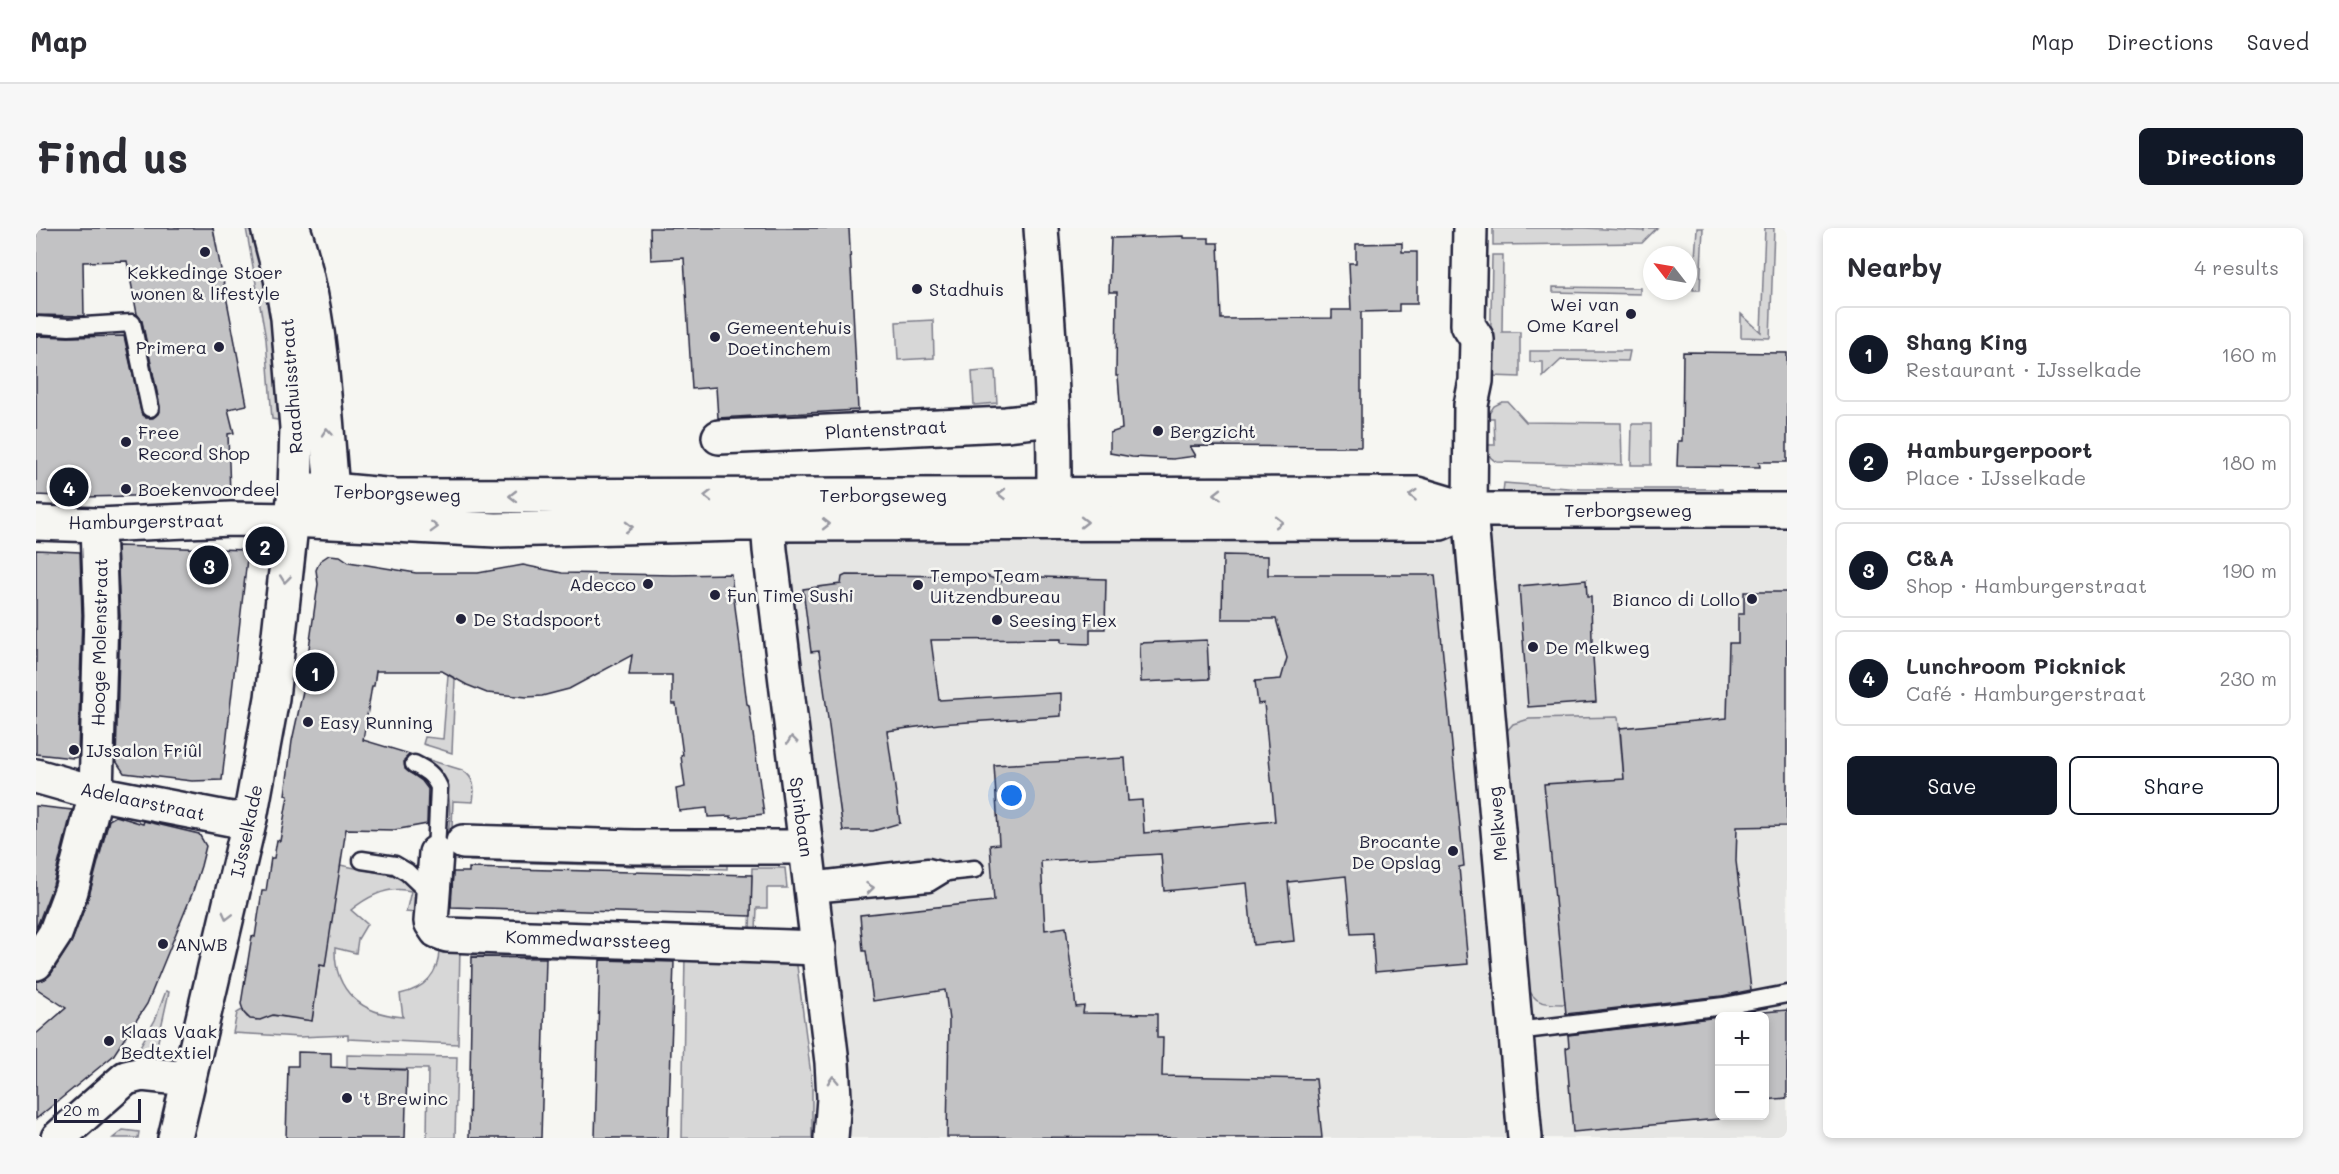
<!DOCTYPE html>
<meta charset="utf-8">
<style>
:root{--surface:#fff;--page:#f7f7f7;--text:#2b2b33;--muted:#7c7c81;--line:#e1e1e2;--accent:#111827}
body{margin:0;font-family:Mali,sans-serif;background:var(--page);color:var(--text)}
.controls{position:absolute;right:18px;bottom:18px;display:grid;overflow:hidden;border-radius:9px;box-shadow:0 3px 9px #0003}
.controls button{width:54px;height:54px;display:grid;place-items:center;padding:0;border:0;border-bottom:2px solid var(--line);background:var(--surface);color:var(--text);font:30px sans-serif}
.compass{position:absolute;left:1607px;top:18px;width:54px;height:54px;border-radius:50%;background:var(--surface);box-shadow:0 3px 9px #0003;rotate:301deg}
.scale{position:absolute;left:18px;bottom:15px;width:87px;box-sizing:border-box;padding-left:6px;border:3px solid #22223b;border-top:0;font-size:16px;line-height:21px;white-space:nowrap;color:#22223b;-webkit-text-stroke:4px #f6f6f2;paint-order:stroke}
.you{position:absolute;left:976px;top:568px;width:21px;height:21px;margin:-15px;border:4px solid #fff;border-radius:50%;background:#1a73e8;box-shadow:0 0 0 9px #1a73e833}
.badge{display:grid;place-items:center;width:39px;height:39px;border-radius:50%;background:var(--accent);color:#fff;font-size:20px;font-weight:700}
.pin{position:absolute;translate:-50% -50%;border:3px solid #fff;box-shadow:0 2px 6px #0006}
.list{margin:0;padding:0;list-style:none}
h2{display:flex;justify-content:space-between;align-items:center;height:78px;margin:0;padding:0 24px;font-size:26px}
h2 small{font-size:20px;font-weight:400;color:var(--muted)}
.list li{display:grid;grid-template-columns:39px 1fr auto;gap:18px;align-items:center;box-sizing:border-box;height:96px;margin:0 12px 12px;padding:0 12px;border:2px solid var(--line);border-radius:9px}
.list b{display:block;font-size:22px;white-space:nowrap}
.list p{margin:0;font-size:20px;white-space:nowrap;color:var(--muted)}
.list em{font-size:20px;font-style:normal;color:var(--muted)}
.actions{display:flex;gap:12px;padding:18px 24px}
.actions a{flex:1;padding:14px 0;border:2px solid var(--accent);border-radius:9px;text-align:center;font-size:21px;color:var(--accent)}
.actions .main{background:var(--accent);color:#fff}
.map{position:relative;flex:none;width:1751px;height:910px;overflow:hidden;border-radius:9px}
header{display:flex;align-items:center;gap:36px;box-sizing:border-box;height:84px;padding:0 30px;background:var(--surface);border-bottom:2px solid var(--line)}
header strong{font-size:28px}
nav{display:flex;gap:33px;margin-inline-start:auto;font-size:21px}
.intro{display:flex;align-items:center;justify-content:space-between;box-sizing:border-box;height:144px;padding:0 36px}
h1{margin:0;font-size:42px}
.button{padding:15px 27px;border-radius:9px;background:var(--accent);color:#fff;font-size:21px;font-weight:700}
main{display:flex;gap:36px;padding:0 36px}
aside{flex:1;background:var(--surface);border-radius:9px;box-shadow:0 3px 9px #0003}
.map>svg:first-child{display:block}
.built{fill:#e6e6e4;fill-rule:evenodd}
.green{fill:#d7d7d7;stroke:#7c7c89;stroke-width:1.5}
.building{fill:#c2c2c4;stroke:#22223b;stroke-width:1.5}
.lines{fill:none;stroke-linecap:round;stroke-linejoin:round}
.lane-casing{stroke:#22223b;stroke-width:21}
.street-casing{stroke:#22223b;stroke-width:38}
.secondary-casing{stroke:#22223b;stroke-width:38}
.lane{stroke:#f6f6f2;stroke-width:16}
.street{stroke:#f6f6f2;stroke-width:33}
.secondary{stroke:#f6f6f2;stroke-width:33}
.oneway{stroke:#9797a0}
.poi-dot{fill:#22223b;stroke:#f6f6f2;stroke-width:2}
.labels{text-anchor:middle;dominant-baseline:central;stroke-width:5;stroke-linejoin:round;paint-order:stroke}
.poi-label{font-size:18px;fill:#22223b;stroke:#f6f6f2;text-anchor:start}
.street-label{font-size:18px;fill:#22223b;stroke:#f6f6f2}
</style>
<header>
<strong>Map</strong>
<nav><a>Map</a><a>Directions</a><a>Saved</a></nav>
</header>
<div class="intro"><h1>Find us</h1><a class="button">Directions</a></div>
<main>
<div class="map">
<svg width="1751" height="910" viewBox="0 0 1751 910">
<rect width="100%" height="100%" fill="#f6f6f2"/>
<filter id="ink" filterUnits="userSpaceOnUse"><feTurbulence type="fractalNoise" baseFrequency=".0167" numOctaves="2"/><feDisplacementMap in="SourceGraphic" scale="12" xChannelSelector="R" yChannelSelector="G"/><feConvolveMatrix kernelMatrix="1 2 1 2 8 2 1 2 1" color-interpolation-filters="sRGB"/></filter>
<g filter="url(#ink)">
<path class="built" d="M1751,284V910H800L734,286ZM1684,788H1728V888H1684Z"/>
<g class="green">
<path d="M210,0H218L228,39L240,120L242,192L236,191L230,111Z"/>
<path d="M1457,0H1548L1608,3V0H1621L1606,15L1457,17Z"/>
<path d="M1661,0H1667L1664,62H1657Z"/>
<path d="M1729,0H1738L1734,110L1705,109V86L1725,104Z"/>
<path d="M1456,27H1467L1466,104H1484V149L1454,148Z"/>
<path d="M1517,59L1604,60V66L1517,64Z"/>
<path d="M897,92L898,130L862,132L860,94Z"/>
<path d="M1494,123H1594L1592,133L1525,132L1507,149V134H1494Z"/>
<path d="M959,142L961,175L938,177L936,144Z"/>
<path d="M1466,174H1472L1490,194L1585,195L1586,237L1461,234C1453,230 1452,226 1452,217H1459L1458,190H1450L1458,178Z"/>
<path d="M1596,196H1615V237H1595Z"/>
<path d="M1468,255L1545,261H1686L1687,270L1467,265Z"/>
<path d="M412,447L419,451L416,525L387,516L389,509L407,511Z"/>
<path d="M1582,489L1588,551L1529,776C1510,776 1498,777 1491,757L1470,504L1477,496L1493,491Z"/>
<path d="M380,528L426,542C439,550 439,560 437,574L417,573L415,625H411C413,587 424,545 380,530Z"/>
<path d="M433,627L691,629V641L434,633Z"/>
<path d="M304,637L365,649L383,668L380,685L370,684L375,663C352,657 332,668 315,682L331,696L322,711L320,725L299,720C298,764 326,786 367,789L364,766C387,761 403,747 403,721L424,719L422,816L312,811V807L263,809L197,805L201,785L206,782L211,789L220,792L233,787L276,793L284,737Z"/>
<path d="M716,640H749L751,660H731V680H721L720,702H714Z"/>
<path d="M437,720L489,726L490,730L436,728Z"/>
<path d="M638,725V733L510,730L511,727Z"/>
<path d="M649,726L760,730L776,855V910H646Z"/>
<path d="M130,763L133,764L120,822H102L119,792Z"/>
<path d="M311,827L421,829L419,910H391L392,841L311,840Z"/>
<path d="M87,902L103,904L102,910H77Z"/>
</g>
<g class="building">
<path d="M0,0H177L211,177L192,181L198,205L192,206L194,266L47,269L0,267V108L32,109L88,108L106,187L110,190H117L124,184V178L106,93L101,86L91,33L47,34L48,88L0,87Z"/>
<path d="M614,0H813L822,182L682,190L680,159L656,161L648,30L615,32Z"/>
<path d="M1148,8V10H1173V15H1182L1185,91L1296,90V82H1315L1313,35H1320V16L1366,15V24H1381V76H1363V83L1325,84V219L1154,218L1160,228L1137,231L1096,229L1074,225V205L1086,201L1082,148H1080L1081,64H1073L1075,10Z"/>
<path d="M1647,124L1751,125V234H1723L1724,239L1641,238L1642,213H1646Z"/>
<path d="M81,318L212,322L186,552L156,553L88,545L80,533L84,388Z"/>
<path d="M0,322L44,324L46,387L42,529L37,530L0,526Z"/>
<path d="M293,327L304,328L313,334L380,345H442L487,337L526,345L638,347L695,346L711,476L713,477L728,586L695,590V588L672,589L671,580L643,583L640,561L649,559L645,528L647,527L640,476H636V447H593L596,427L533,461L506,468L491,469L451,465L431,457L406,443H340L338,458H336L327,512L374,526L368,532L369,541L386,553L392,561L391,596L358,602L310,601L289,738L284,737L276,793L237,787L224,792L214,791L208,785L205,776L216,708L219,709L226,663H230L235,630H238L241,612L244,613L252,568L249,567L256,513L267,463L282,356L280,342L284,333Z"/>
<path d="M1187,327L1232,328V347H1399L1428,638L1423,639L1432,736L1339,744L1336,705L1315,706L1310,648L1252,654L1258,713L1217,717L1211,655L1128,663L1125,626L1005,633L1009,702L1030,699L1040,779L1048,778L1047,785L1121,786V810H1127L1126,848L1280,851L1286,910L911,909L913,792L909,762L837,773L830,723H827L824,687L958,673L954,617L963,616L958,537L1089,530L1092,573L1106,572L1108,605L1239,593L1228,475L1222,476L1219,453L1245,451L1251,430L1240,391H1186Z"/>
<path d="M810,347L951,348L965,354L972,348L1070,351L1069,401H1054V416L1025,415V411L895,412L903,472L1025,465V488L903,496L851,503L864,595L837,603H807L783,423L775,424L767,361L805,356L806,349Z"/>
<path d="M1550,352L1551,369H1555L1556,413L1560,474L1492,479L1483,358Z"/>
<path d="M1708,364H1751V598L1701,599L1700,633L1715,762L1686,768L1530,786L1508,556L1588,551L1584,500L1691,490L1693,415H1702V386H1708Z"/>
<path d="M1171,412L1173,451L1105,454L1104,415Z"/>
<path d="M0,578L36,582L17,657L0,701Z"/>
<path d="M80,588L107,596L108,593L163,606L170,618L165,638L156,666L111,776L77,828L0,891V806L30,780L0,760V754L9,751L15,746L36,713L53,668L73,592Z"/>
<path d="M433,640L716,647L715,688L415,679L417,644H433Z"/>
<path d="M436,729L510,730L505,910H433Z"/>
<path d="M564,732L638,734L632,910H559Z"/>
<path d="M1751,782V870L1728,872V784Z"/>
<path d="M1718,783V789H1689L1690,788Z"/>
<path d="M1683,789V891L1537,904L1530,820L1533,819L1532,807Z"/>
<path d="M262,824L295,825V839L371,842L369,910H250L252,838H262Z"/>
</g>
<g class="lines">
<g class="lane-casing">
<g id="lane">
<path d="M0,97L33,99L96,95L114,180"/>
<path d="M378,536C390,542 397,546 403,559L400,625"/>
<path d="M326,632L359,637L371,644L395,667"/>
<path d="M911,644L939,641"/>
<path d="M774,653L892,639L911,644L893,655L776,666"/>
<path d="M1480,803L1688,778L1751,766"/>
</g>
</g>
<g class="street-casing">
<g id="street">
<path d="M1005,0C1012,98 1021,196 1017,294"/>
<path d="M1434,0L1432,97L1441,111L1440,153L1435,177L1434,282L1489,910"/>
<path d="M683,209L970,196L1017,191"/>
<path d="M730,268L734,322L796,834L798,870L795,910"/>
<path d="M0,295L62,297L195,291L255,292"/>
<path d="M0,548L60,565L195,591L214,590"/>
<path d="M427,614L598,619H770"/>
<path d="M400,625L395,694L401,703L411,707L783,720"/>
<path d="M0,735L19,706L35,663L60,565L65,387L62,297"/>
<path d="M22,910L90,850L106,846L152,851"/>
</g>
</g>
<g class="secondary-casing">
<g id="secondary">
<path d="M257,0C286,84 288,175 296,262"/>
<path d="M259,262H296L360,268L1381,266L1434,282H1751"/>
<path d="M255,292L460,302L704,296L1404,295L1434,282"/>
<path d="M139,910L214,590L236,470L259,262L261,200L252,90L245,50L232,0"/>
</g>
</g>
<use href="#lane" class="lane"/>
<use href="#street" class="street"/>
<use href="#secondary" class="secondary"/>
</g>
<defs><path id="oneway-chevron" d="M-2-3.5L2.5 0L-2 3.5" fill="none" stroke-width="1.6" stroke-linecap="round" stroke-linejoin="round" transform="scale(1.5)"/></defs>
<g class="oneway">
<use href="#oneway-chevron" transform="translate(291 204) rotate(-95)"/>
<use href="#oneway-chevron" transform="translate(966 266) rotate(180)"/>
<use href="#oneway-chevron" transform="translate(1182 266) rotate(-180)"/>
<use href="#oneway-chevron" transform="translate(1377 267) rotate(-176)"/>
<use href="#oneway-chevron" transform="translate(477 268) rotate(180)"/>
<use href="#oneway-chevron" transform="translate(672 268) rotate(180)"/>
<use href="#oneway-chevron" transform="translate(1048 294)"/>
<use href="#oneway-chevron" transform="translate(1243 294)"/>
<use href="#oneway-chevron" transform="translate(790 296)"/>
<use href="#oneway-chevron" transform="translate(398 299) rotate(2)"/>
<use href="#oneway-chevron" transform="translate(593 299) rotate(-1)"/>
<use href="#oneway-chevron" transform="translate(249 351) rotate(96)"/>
<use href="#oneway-chevron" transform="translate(756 512) rotate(-97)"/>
<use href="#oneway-chevron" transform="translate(834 660) rotate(-6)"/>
<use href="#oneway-chevron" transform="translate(191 688) rotate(104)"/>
<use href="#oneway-chevron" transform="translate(797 852) rotate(-92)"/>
</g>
</g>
<g class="poi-dot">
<circle cx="169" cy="24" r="6"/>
<circle cx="881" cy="61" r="6"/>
<circle cx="1595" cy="86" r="6"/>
<circle cx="679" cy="109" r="6"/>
<circle cx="183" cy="119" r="6"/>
<circle cx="1122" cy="203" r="6"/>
<circle cx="90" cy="214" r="6"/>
<circle cx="90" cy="261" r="6"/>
<circle cx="612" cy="356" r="6"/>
<circle cx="882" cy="357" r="6"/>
<circle cx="679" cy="367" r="6"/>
<circle cx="1716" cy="371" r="6"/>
<circle cx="425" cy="391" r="6"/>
<circle cx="961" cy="392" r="6"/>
<circle cx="1497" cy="419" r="6"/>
<circle cx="272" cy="494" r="6"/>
<circle cx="38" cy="522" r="6"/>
<circle cx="1417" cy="623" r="6"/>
<circle cx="127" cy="716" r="6"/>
<circle cx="73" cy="813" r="6"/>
<circle cx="311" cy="870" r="6"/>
</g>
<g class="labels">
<g class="poi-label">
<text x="169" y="44" text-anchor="middle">Kekkedinge Stoer<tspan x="169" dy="21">wonen &amp; lifestyle</tspan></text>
<text x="893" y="61">Stadhuis</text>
<text x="1583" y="76" text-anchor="end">Wei van<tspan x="1583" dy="21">Ome Karel</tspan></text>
<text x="691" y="99">Gemeentehuis<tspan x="691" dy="21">Doetinchem</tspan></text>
<text x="171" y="119" text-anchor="end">Primera</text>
<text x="1134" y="203">Bergzicht</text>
<text x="102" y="204">Free<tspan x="102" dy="21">Record Shop</tspan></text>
<text x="102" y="261">Boekenvoordeel</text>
<text x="894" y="347">Tempo Team<tspan x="894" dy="21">Uitzendbureau</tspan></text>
<text x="600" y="356" text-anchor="end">Adecco</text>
<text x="691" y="367">Fun Time Sushi</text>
<text x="1704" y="371" text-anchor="end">Bianco di Lollo</text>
<text x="437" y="391">De Stadspoort</text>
<text x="973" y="392">Seesing Flex</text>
<text x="1509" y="419">De Melkweg</text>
<text x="284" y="494">Easy Running</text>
<text x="50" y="522">IJssalon Friûl</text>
<text x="1405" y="613" text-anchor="end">Brocante<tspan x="1405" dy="21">De Opslag</tspan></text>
<text x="139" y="716">ANWB</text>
<text x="85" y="803">Klaas Vaak<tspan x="85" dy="21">Bedtextiel</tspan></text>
<text x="323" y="870">'t Brewinc</text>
</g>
<g class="street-label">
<text transform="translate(255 158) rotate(-94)">Raadhuisstraat</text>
<text transform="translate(850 201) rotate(-3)">Plantenstraat</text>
<text transform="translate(361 265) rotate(2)">Terborgseweg</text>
<text x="847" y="267">Terborgseweg</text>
<text x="1592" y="282">Terborgseweg</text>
<text transform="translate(110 293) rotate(-1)">Hamburgerstraat</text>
<text transform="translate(63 414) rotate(-89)">Hooge Molenstraat</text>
<text transform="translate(107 573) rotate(12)">Adelaarstraat</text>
<text transform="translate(766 589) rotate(82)">Spinbaan</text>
<text transform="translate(1461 596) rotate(-95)">Melkweg</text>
<text transform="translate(210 603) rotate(-78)">IJsselkade</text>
<text transform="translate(552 711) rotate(2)">Kommedwarssteeg</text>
</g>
</g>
</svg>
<div class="controls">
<button>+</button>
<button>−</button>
</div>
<svg class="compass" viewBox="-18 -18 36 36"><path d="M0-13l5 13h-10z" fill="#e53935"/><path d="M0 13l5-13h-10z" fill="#7c7c81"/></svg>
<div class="scale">20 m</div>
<div class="you"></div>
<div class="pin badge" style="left:279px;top:444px">1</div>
<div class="pin badge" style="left:229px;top:318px">2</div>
<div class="pin badge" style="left:173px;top:337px">3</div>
<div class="pin badge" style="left:33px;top:259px">4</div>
</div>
<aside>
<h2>Nearby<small>4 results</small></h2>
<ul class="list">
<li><span class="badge">1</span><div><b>Shang King</b><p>Restaurant · IJsselkade</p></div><em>160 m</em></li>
<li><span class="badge">2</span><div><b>Hamburgerpoort</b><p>Place · IJsselkade</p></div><em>180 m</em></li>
<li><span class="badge">3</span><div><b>C&amp;A</b><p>Shop · Hamburgerstraat</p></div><em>190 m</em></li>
<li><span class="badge">4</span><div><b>Lunchroom Picknick</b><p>Café · Hamburgerstraat</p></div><em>230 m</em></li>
</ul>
<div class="actions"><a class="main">Save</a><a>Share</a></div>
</aside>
</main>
